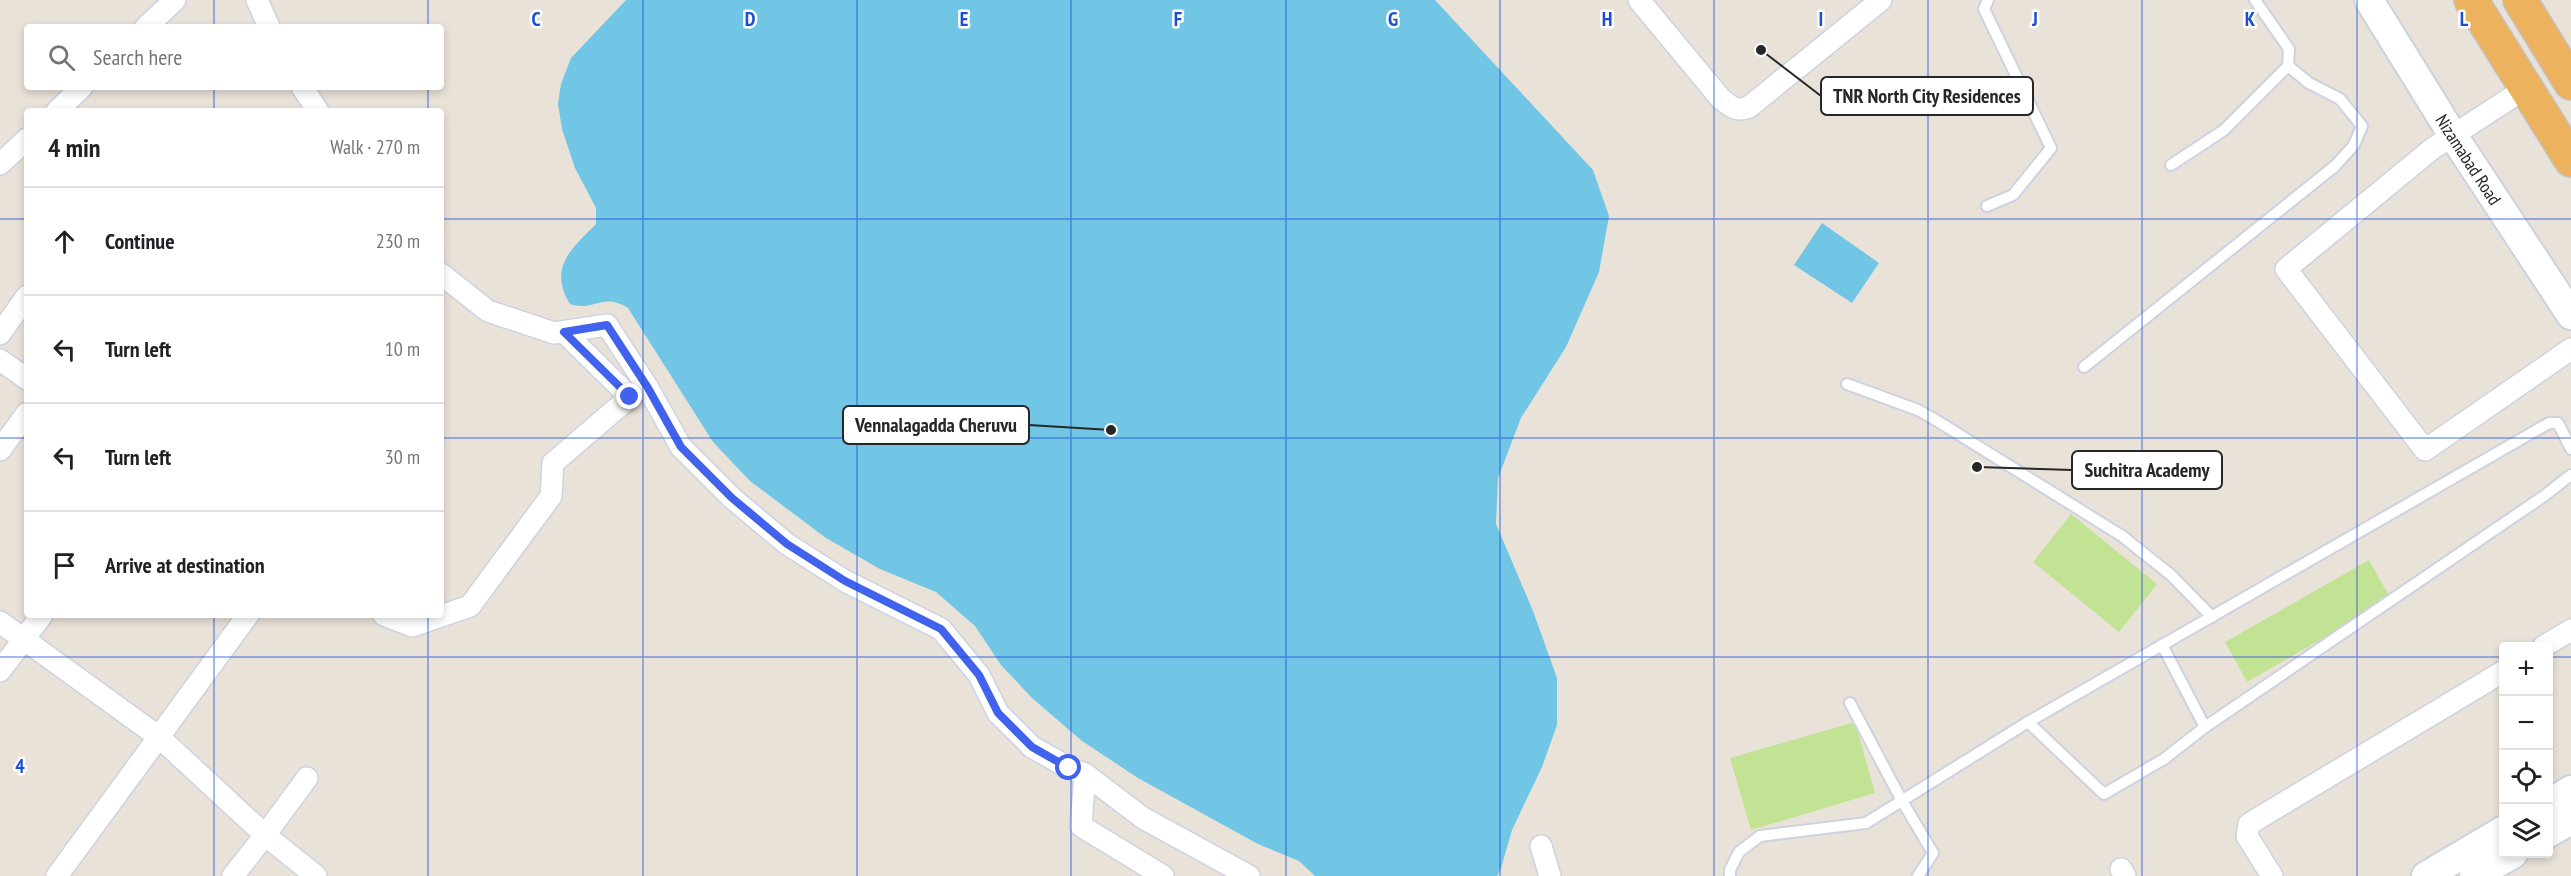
<!DOCTYPE html>
<meta charset="utf-8">
<style>
:root{--surface:#fff;--page:#f2f2f2;--text:#202124;--muted:#757577;--line:#e0e0e0}
body{margin:0;font-family:"PT Sans Narrow",sans-serif;background:var(--page);color:var(--text)}
.controls{position:absolute;right:18px;bottom:18px;display:grid;overflow:hidden;border-radius:6px;box-shadow:0 3px 9px #0003}
.controls button{width:54px;height:54px;display:grid;place-items:center;padding:0;border:0;border-bottom:2px solid var(--line);background:var(--surface);color:var(--text);font:30px sans-serif}
.stop{position:absolute;width:18px;height:18px;margin:-14px;border:4px solid #4162ed;border-radius:50%;background:#fff}
.stop.end{background:#4162ed;border-color:#fff;box-shadow:0 2px 6px #0008}
.list{margin:0;padding:0;list-style:none}
h2{display:flex;justify-content:space-between;align-items:center;height:78px;margin:0;padding:0 24px;font-size:26px}
h2 small{font-size:20px;font-weight:400;color:var(--muted)}
.list li{display:grid;grid-template-columns:39px 1fr auto;gap:18px;align-items:center;box-sizing:border-box;height:108px;padding:0 24px;border-top:2px solid var(--line)}
.list b{display:block;font-size:22px;white-space:nowrap}
.list em{font-size:20px;font-style:normal;color:var(--muted)}
.icon{flex:none;width:33px;height:33px;fill:none;stroke:currentColor;stroke-width:2;stroke-linecap:round;stroke-linejoin:round}
.map{position:relative;flex:none;width:2571px;height:876px;overflow:hidden}
.search{position:absolute;background:var(--surface);box-shadow:0 3px 9px #0003;left:24px;top:24px;width:420px;height:66px;display:flex;align-items:center;gap:15px;box-sizing:border-box;padding:0 21px;border-radius:6px;color:var(--muted);font-size:22px}
.panel{position:absolute;background:var(--surface);box-shadow:0 3px 9px #0003;left:24px;top:108px;width:420px;height:510px;border-radius:6px}
.map>svg:first-child{display:block}
.pitch{fill:#c2e394}
.water{fill:#71c6e5}
.lines{fill:none;stroke-linecap:round;stroke-linejoin:round}
.service-casing{stroke:#ced1df;stroke-width:14}
.minor-casing{stroke:#ced1df;stroke-width:24}
.secondary-casing{stroke:#ced1df;stroke-width:32}
.trunk-casing{stroke:#c3c3c3;stroke-width:36}
.service{stroke:#fff;stroke-width:10}
.minor{stroke:#fff;stroke-width:21}
.secondary{stroke:#fff;stroke-width:28}
.trunk{stroke:#ecb25d;stroke-width:33}
.route{stroke:#4162ed;stroke-width:8}
.grid{fill:none;stroke:#1d4ed8;stroke-width:1.5;stroke-opacity:0.55}
.labels{text-anchor:middle;dominant-baseline:central;stroke-width:5;stroke-linejoin:round;paint-order:stroke}
.street-label{font-size:18px;fill:#272727;stroke:#fff}
.grid-label{font-size:20px;text-anchor:middle;font-weight:bold;fill:#1d4ed8;stroke:#fff;stroke-width:5;stroke-linejoin:round;paint-order:stroke}
.leader{fill:none;stroke:#272727;stroke-width:2}
.callout-dot{fill:#272727;stroke:#fff;stroke-width:2}
.callout{fill:#fff;stroke:#272727;stroke-width:2}
.callout-label{font-size:20px;text-anchor:middle;font-weight:bold;fill:#272727}
</style>
<div class="map">
<svg width="2571" height="876" viewBox="0 0 2571 876">
<rect width="100%" height="100%" fill="#e9e2d9"/>
<g class="pitch">
<path d="M2071,514L2157,584L2119,632L2033,562Z"/>
<path d="M2369,560L2391,599L2247,682L2225,642Z"/>
<path d="M1855,722L1875,793L1751,830L1730,758Z"/>
</g>
<g class="water">
<path d="M626,0H1435L1593,170L1609,216L1599,272L1566,347L1521,418L1498,478L1496,524L1533,611L1557,678V725L1542,767L1512,830L1501,868L1497,876H1315L1299,861L1258,844L1138,778L1082,741L1032,698L1001,665L975,626L936,592L880,569L826,538L750,481L713,442L628,308C602,292 595,312 570,304C548,268 571,249 596,224V208L575,168L562,129L558,104L561,84L571,58Z"/>
<path d="M1822,223L1879,263L1852,303L1794,265Z"/>
</g>
<g class="lines">
<g class="service-casing">
<g id="service">
<path d="M2171,165L2224,130L2288,66L2289,49L2255,0"/>
<path d="M1987,206L2013,195L2051,148L1984,9L1988,0"/>
<path d="M2084,367L2335,166L2354,145L2362,126L2340,99L2309,83L2288,66"/>
<path d="M1847,384L1918,410L1939,422L2122,536L2171,575L2212,617"/>
<path d="M2162,645L2205,727L2544,496L2571,475"/>
<path d="M1850,703L1902,801L1933,853L1918,876"/>
<path d="M2028,722L2104,794L2164,759L2205,727"/>
<path d="M1730,876V870L1739,852L1760,836L1866,823L2028,722L2549,423H2558L2571,449"/>
</g>
</g>
<g class="minor-casing">
<g id="minor">
<path d="M257,0L269,27"/>
<path d="M1639,0L1721,99C1731,107 1737,112 1749,107L1881,0"/>
<path d="M146,27L175,0"/>
<path d="M302,87L318,111"/>
<path d="M2526,88L2432,149L2286,269L2425,450L2571,349"/>
<path d="M57,111L82,87"/>
<path d="M0,164L27,139"/>
<path d="M441,274L488,311L554,333L607,325L648,388L681,447L732,498L787,544L845,581L941,629L979,675L998,713L1032,747L1069,768L1085,774L1143,818L1249,876"/>
<path d="M0,334L27,296"/>
<path d="M0,360L27,379"/>
<path d="M0,450L27,413"/>
<path d="M384,615L412,626L470,606L551,496L553,463L630,397L564,332"/>
<path d="M0,622L159,737L265,835L307,778"/>
<path d="M2544,646L2571,630"/>
<path d="M0,671L42,615"/>
<path d="M1085,774L1081,826L1163,876"/>
<path d="M1541,846L1550,876"/>
<path d="M2121,869L2125,876"/>
<path d="M57,876L248,615"/>
<path d="M233,876L265,835L316,876"/>
<path d="M2272,876L2247,836L2249,824L2504,671"/>
</g>
</g>
<g class="secondary-casing">
<g id="secondary">
<path id="s1" d="M2369,0L2452,134L2571,315"/>
<path d="M2548,804L2571,790"/>
<path d="M2548,833L2571,820"/>
<path d="M2426,876L2504,830"/>
<path d="M2474,876L2513,854"/>
</g>
</g>
<g class="trunk-casing">
<g id="trunk">
<path d="M2471,0L2571,160"/>
<path d="M2520,0L2571,83"/>
</g>
</g>
<use href="#service" class="service"/>
<use href="#minor" class="minor"/>
<use href="#secondary" class="secondary"/>
<use href="#trunk" class="trunk"/>
</g>
<g class="lines">
<path class="route" d="M630,397L564,332L607,325L648,388L681,447L732,498L787,544L845,581L941,629L979,675L998,713L1032,747L1069,768"/>
</g>
<path class="grid" d="M214,0V27M428,0V27M643,0V876M857,0V876M1071,0V876M1286,0V876M1500,0V876M1714,0V876M1928,0V876M2142,0V876M2357,0V876M214,87V111M428,87V111M0,219H27M441,219H2571M0,438H27M441,438H2571M214,615V876M428,615V876M0,657H2504M2548,657H2571"/>
<g class="labels">
<g class="street-label">
<text stroke="none"><textPath href="#s1" startOffset="188">Nizamabad Road</textPath></text>
</g>
</g>
<g class="grid-label">
<text x="536" y="26">C</text>
<text x="750" y="26">D</text>
<text x="964" y="26">E</text>
<text x="1178" y="26">F</text>
<text x="1393" y="26">G</text>
<text x="1607" y="26">H</text>
<text x="1821" y="26">I</text>
<text x="2035" y="26">J</text>
<text x="2250" y="26">K</text>
<text x="2464" y="26">L</text>
<text x="20" y="773">4</text>
</g>
<path class="leader" d="M1761 50L1821 96M1111 430L1029 425M1977 467L2072 470"/>
<g class="callout-dot">
<circle cx="1761" cy="50" r="6"/>
<circle cx="1111" cy="430" r="6"/>
<circle cx="1977" cy="467" r="6"/>
</g>
<g class="callout">
<rect x="1821" y="77" width="212" height="38" rx="6"/>
<rect x="843" y="406" width="186" height="38" rx="6"/>
<rect x="2072" y="451" width="150" height="38" rx="6"/>
</g>
<g class="callout-label">
<text x="1927" y="103">TNR North City Residences</text>
<text x="936" y="432">Vennalagadda Cheruvu</text>
<text x="2147" y="477">Suchitra Academy</text>
</g>
</svg>
<div class="controls">
<button>+</button>
<button>−</button>
<button><svg class="icon" aria-label="locate" viewBox="0 0 24 24"><circle cx="12" cy="12" r="6"/><path d="M12 2v4M12 18v4M2 12h4M18 12h4"/></svg></button>
<button><svg class="icon" aria-label="layers" viewBox="0 0 24 24"><path d="M12 4l9 5-9 5-9-5zM3 14l9 5 9-5"/></svg></button>
</div>
<div class="stop" style="left:1069px;top:768px"></div>
<div class="stop end" style="left:630px;top:397px"></div>
<div class="search"><svg class="icon" aria-label="search" viewBox="0 0 24 24"><circle cx="10" cy="10" r="6"/><path d="M15 15l6 6"/></svg>Search here</div>
<section class="panel">
<h2>4 min<small>Walk · 270 m</small></h2>
<ul class="list">
<li><svg class="icon" aria-label="ahead" viewBox="0 0 24 24"><path d="M12 20V5M6 11l6-6 6 6"/></svg><div><b>Continue</b></div><em>230 m</em></li>
<li><svg class="icon" aria-label="left" viewBox="0 0 24 24"><path d="M17 20v-9H6M10 6l-5 5 5 5"/></svg><div><b>Turn left</b></div><em>10 m</em></li>
<li><svg class="icon" aria-label="left" viewBox="0 0 24 24"><path d="M17 20v-9H6M10 6l-5 5 5 5"/></svg><div><b>Turn left</b></div><em>30 m</em></li>
<li><svg class="icon" aria-label="arrive" viewBox="0 0 24 24"><path d="M6 21V4h12l-3 4 3 4H6"/></svg><div><b>Arrive at destination</b></div></li>
</ul>
</section>
</div>
